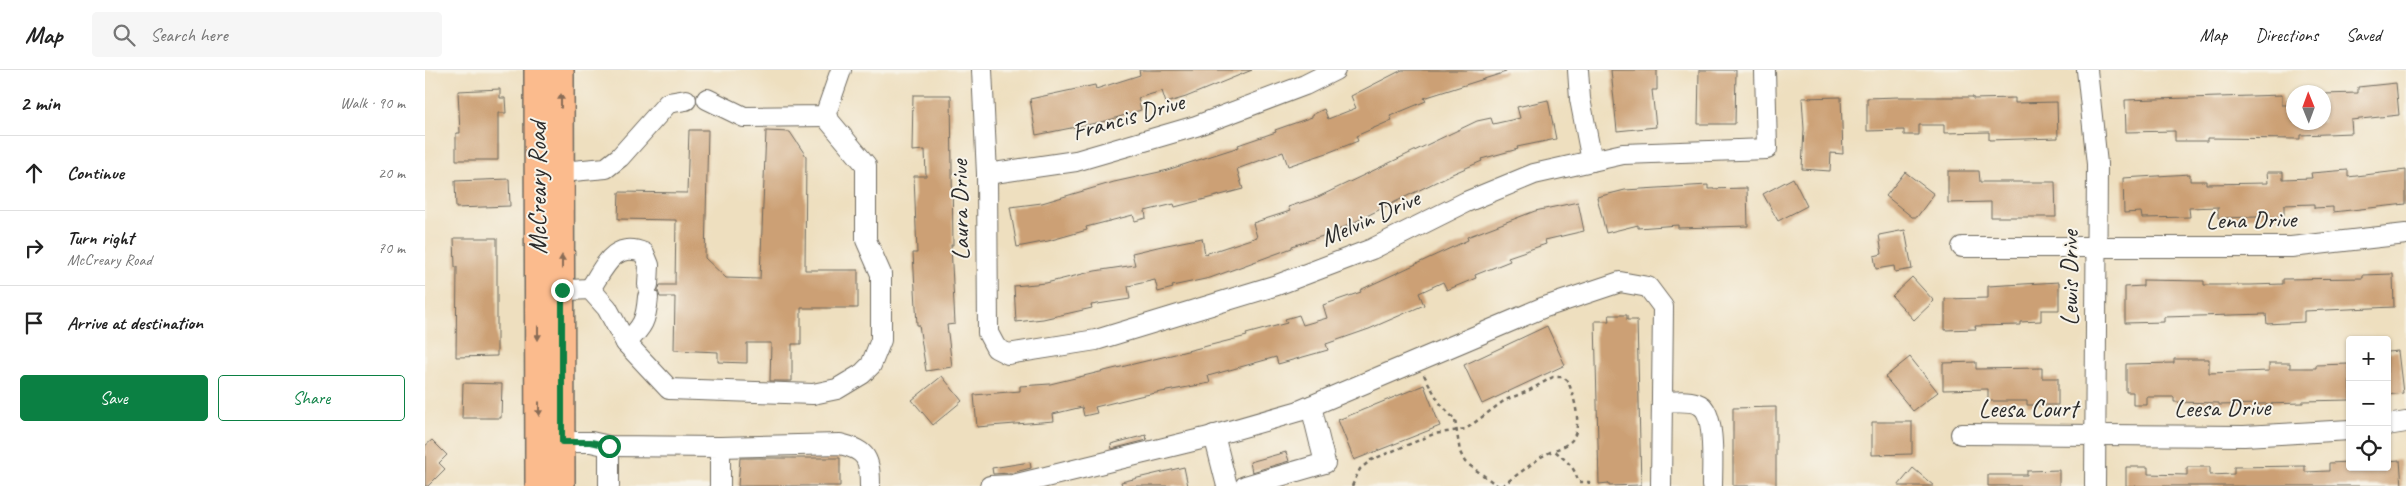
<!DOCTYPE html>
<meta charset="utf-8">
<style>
:root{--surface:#fff;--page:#f6f6f6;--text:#222;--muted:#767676;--line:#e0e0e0;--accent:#0b8043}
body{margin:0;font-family:Caveat,sans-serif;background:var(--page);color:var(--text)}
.controls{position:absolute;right:15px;bottom:15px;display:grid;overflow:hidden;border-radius:5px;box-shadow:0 1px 4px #0004}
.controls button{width:45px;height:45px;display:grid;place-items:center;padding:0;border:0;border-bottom:1px solid var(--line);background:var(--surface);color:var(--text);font:25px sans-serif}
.compass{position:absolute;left:1861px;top:15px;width:45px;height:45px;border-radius:50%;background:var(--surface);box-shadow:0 1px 4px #0004;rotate:359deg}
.stop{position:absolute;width:15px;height:15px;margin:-11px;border:4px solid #0b8043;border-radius:50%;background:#fff}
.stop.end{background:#0b8043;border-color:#fff;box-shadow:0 1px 5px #0008}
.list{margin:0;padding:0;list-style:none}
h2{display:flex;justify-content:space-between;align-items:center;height:65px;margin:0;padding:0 20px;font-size:21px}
h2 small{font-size:16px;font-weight:400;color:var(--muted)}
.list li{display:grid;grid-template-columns:32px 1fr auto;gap:15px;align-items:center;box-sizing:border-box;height:75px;padding:0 20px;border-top:1px solid var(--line)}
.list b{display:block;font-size:19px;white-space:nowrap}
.list p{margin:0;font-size:16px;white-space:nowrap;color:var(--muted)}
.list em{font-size:16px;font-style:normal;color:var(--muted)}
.actions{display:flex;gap:10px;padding:15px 20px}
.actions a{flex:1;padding:11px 0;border:1px solid var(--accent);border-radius:5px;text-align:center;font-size:18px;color:var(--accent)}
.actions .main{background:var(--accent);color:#fff}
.icon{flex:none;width:28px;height:28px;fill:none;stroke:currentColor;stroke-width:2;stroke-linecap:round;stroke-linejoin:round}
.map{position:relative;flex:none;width:1981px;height:416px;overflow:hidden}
header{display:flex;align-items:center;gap:30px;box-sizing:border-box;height:70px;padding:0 25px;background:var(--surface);border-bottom:1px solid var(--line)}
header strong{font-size:24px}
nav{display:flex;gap:28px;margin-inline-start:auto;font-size:18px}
.search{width:350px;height:45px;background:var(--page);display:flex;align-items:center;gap:12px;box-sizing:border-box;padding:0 18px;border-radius:5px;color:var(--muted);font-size:19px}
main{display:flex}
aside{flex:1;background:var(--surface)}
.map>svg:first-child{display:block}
.building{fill:#cca075}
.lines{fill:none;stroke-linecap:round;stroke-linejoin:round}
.minor-casing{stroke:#6f6a5f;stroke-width:22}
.major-casing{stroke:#6f6a5f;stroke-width:28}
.path{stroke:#6f6a5f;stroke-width:2.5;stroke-dasharray:4 4;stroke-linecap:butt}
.minor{stroke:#fff;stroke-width:20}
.major{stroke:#fbbb8d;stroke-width:25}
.oneway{fill:#896c57}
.route{stroke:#0b8043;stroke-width:6}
.labels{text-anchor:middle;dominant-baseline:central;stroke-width:4;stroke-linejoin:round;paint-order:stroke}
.street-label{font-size:25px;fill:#2b2b2b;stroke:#f7f3e8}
</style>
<header>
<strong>Map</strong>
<div class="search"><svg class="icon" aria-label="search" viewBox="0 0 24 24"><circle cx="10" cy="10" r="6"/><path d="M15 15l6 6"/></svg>Search here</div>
<nav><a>Map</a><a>Directions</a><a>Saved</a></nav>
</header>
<main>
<aside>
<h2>2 min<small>Walk · 90 m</small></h2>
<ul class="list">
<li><svg class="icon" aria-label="ahead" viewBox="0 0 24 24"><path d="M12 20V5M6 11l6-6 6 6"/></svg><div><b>Continue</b></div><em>20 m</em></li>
<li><svg class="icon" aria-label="right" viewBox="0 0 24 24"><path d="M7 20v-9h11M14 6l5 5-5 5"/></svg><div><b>Turn right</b><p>McCreary Road</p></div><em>70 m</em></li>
<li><svg class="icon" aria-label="arrive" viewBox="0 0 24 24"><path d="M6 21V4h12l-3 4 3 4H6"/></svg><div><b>Arrive at destination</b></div></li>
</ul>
<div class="actions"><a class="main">Save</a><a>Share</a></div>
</aside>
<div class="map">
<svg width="1981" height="416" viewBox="0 0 1981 416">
<rect width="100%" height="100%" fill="#f7f3e8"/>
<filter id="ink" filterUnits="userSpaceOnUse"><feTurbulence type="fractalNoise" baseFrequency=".02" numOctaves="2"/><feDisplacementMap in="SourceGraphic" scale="10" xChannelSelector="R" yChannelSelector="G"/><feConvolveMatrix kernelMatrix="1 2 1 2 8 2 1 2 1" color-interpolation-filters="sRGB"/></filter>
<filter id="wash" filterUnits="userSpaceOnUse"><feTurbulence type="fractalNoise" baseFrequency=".0096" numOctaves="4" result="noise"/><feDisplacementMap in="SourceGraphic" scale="20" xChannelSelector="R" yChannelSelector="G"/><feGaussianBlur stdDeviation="1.12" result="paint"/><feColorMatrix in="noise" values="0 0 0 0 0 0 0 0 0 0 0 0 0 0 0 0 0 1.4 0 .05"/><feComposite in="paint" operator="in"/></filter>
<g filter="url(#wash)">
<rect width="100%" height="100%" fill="#eedfbf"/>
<g id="blocks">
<g class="building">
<path d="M714,0H827L761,27L741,33L737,21L713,28L716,40L681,51L611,65L605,29L670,15L671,19L715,5Z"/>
<path d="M977,0H1081V2L999,28L1001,31L965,46L967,50L931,66L933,71L902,83L863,96L858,82L812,99L818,119L750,137L749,134L720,141L721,148L710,151L708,145L661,157L662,160L623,171L592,177L585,137L617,133L689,112L739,101L814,77L813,75L851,62L850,60L887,47V45L899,39L903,49L931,38L926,26Z"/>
<path d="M1186,0H1232V20H1227L1231,57L1192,61Z"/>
<path d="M1274,0H1311L1310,54H1273Z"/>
<path d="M1971,13L1974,45L1926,50L1927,63L1875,65V69L1782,68V71H1750V61L1701,62L1700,30L1857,25V35H1868V52H1898V24L1933,23V17Z"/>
<path d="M75,19V28H80L81,43H73V90H31V63H35L33,21Z"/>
<path d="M488,25H526L528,175H526L530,254L522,255L527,297L501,301L494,255H492L488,183H492L489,106H501L500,80L487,81Z"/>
<path d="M1416,27L1418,84L1406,83L1405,101L1377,99L1379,59L1377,28Z"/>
<path d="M1473,27H1548V29L1590,28V33L1632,32L1633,68L1564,70V62L1519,63V55H1494V65H1479V60L1442,61V28Z"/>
<path d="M1123,30L1131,69L1092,77L1093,79L1056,89L1057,91L1027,104L907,163L867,176V178L785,208L747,216L748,218L733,222L730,210L703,216L705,229L666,235L667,238L618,249L591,252L589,216L621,213L670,201L710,195L707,183L737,176L777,168L780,184L832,167L828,153L865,141L863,137L893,127L1052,51L1066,48L1068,54L1095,48L1092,37Z"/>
<path d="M264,60H283L280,188L301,208L335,209L341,61L365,62L381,86L380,200H433V238H376V274H367V311H345L346,273H322V293L293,292V282L249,280L250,227H235L233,221L235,215H250L251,150L193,149L194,122L262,123Z"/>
<path d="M1923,100V107L1981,100V134L1908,142V137L1889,138V134L1859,135V146L1832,147L1793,148V137L1764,138L1765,147L1717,148L1716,142L1699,143L1698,108L1765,104V111H1781V114L1843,113L1842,102H1858V109L1887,108L1886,103Z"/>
<path d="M1523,101H1554L1555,112H1630L1631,147H1566V132L1523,133Z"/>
<path d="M1480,102L1509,124L1492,147H1487L1461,126Z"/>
<path d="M1368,108L1382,136L1353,151L1338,124Z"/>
<path d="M84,109L85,136L31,138L30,111Z"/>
<path d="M1283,115V119L1322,118L1323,156L1253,158V155L1213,158V155L1181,163L1172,127L1200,120Z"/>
<path d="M1153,132L1159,161L1120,170L1121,174L1083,187L1085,191L1050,205L1051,208L1022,220L1018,212L994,223L999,235L944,259L901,274L903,280L853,294L851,287L783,306L785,313L715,326L670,337L672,343L659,346L657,337L628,344L629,351L552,357L549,325L595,321V316L625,314L746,285L822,266L821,264L862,253L860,249L874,245L878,255L902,248L898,235L936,222L935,220L1043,170L1042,167L1110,141Z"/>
<path d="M1480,160L1487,199L1470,202L1469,196L1451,199L1449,186L1457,184L1454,165Z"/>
<path d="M29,168H72V286L31,287L32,197H30Z"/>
<path d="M1968,204L1969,237L1879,241V252L1842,254L1841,244L1739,247V252L1700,253V217L1718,216V210L1779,211V215H1826L1858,214V209L1938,208V205Z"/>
<path d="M1487,207L1509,231L1489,250L1467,226Z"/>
<path d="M1634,212V240H1616V251L1595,252V255L1550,256L1551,259L1520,260V229L1563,228V216Z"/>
<path d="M1184,245H1202V250H1212L1216,415L1184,416V413L1174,414L1170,251H1185Z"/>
<path d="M1122,256L1140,295L1057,334L1039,295Z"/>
<path d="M1973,281L1978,323L1962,325V282Z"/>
<path d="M1485,287L1513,322L1488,341L1460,307Z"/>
<path d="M1749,289H1784V303L1844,301V293H1865V298H1891V295L1924,294L1925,330L1878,331V333L1794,335V333L1749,332V327H1722V335H1708V322H1701V294L1749,293Z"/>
<path d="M1551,292V299L1617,298V308H1633V335H1602V331H1563V319L1518,320V293Z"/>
<path d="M517,306L537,331L508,355L487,330Z"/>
<path d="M38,313L77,314L76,348H37Z"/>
<path d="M999,315L1015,356L929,390L913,350Z"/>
<path d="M1351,337V416H1308V338Z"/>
<path d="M1447,352H1487V384L1447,385Z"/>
<path d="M721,365L722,370L687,379L686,374Z"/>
<path d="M7,370L22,385L14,393L20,399L3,416H0V376Z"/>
<path d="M861,382L864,391L827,402L825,392Z"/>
<path d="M315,388H415V416H313Z"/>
<path d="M1975,390L1977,416H1701V397H1723V404L1762,405V397H1785V405L1809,404V397L1880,396V402L1904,401V393L1925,392V397H1962V391Z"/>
<path d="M605,392L606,398L586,403L568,404L567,398Z"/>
<path d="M759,397L763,416H697L696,412Z"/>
<path d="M1488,398L1509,416H1473Z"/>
<path d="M1634,400V416H1563V405H1602V401Z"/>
</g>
</g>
</g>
<g filter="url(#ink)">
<use href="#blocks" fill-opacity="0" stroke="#6f6a5f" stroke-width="1"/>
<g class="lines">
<g class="minor-casing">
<g id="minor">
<path d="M557,0L562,104L563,263L571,278L583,284L671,270L852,215L947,179L1041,132L1109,104L1198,84L1342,79L1340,0"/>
<path d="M1153,0L1155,29L1167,91"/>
<path d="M1662,0L1672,94L1670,416"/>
<path d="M282,29L319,47L400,46L416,0"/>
<path d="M136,102L181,98L195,87L243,33L261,30"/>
<path d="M562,104L651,91L771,56L880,15L910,0"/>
<path d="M1537,177H1866L1981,164"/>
<path d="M165,219C179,198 189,170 219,183L224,195L223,215"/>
<path d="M123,221L165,219L182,238L201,273L244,319L388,324L412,319L437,304L446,295L456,270V204L441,170V95L400,46"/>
<path d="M201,273C218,256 221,251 223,227"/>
<path d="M1237,332C1249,332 1264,329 1275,335C1291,344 1287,398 1287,416"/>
<path d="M1962,355L1981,352"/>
<path d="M1536,364L1819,366L1925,360"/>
<path d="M789,365L802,416"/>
<path d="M123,372H166L184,376L295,377V416"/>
<path d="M295,377L415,374C442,380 445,389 445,416"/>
<path d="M184,416V376"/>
<path d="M565,416L588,415L780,368L874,341L1117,238L1195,212L1223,217L1238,237L1236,416"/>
<path d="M820,416L900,393L886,336"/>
</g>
</g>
<g class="major-casing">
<g id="major">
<path d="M112,0L113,416"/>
<path d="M136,0L137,416"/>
</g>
</g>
<g class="path">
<path d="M999,305L1014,332L1030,350L1035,382L1040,392L1073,416"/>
<path d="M927,416L935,399L946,390L1009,364L1041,359L1080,330L1101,322L1128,307H1138L1143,311C1149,327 1158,355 1147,370C1143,375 1135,378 1129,380C1141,391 1150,396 1153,412H1164V416"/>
<path d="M1077,416L1116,387L1129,380"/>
</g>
<use href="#minor" class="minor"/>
<use href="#major" class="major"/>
</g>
<defs><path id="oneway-solid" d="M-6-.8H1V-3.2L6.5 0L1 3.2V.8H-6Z" transform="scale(1.25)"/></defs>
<g class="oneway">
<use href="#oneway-solid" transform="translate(136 31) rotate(-90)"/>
<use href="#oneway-solid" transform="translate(137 192) rotate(-90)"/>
<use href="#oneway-solid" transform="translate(113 263) rotate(90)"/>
<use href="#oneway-solid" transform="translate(114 339) rotate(90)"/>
</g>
</g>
<g class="lines" filter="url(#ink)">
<path class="route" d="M137,220V372H166L184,376"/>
</g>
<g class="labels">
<g class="street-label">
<text transform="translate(703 47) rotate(-16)">Francis Drive</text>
<text transform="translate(113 118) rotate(-90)">McCreary Road</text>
<text transform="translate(535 140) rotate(-91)">Laura Drive</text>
<text transform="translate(945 148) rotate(-24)">Melvin Drive</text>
<text transform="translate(1826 150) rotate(-1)">Lena Drive</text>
<text transform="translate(1645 208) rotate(-90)">Lewis Drive</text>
<text transform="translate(1797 338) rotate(-1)">Leesa Drive</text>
<text x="1603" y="339">Leesa Court</text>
</g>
</g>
</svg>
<div class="controls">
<button>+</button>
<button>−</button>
<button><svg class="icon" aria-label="locate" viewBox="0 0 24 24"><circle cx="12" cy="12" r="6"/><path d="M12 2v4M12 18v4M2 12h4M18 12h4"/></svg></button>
</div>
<svg class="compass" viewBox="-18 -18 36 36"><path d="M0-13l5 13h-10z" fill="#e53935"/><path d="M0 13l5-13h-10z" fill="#767676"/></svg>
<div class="stop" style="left:184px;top:376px"></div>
<div class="stop end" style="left:137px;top:220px"></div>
</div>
</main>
